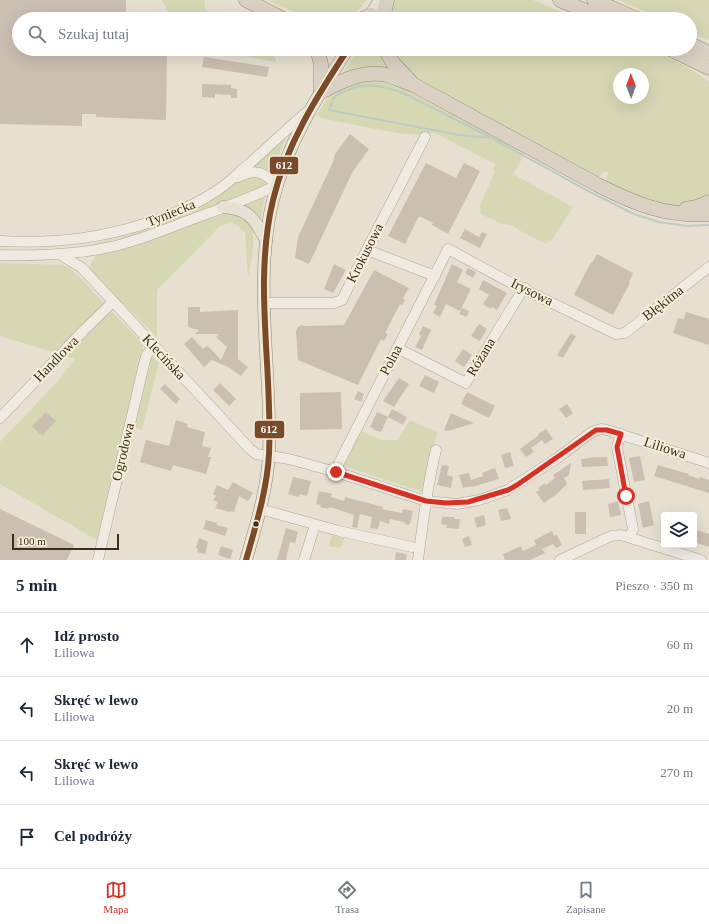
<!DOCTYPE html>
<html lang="pl">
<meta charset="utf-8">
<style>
:root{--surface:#fff;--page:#f6f6f7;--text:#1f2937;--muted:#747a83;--line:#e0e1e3;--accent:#d93025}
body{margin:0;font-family:"Times New Roman",serif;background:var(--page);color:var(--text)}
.controls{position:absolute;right:12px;bottom:12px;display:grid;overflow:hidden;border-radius:4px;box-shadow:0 4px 16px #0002}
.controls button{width:36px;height:36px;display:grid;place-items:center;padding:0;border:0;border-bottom:1px solid var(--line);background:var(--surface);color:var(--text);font:20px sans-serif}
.compass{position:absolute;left:613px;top:68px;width:36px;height:36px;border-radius:50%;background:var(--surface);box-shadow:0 4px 16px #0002;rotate:359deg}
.scale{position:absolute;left:12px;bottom:10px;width:107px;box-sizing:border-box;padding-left:4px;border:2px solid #3d2e20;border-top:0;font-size:11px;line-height:14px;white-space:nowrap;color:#3d2e20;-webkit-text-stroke:3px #f7eed8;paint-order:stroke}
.stop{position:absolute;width:12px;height:12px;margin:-9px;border:3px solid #d93025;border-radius:50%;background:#fff}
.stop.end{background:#d93025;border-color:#fff;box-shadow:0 1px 4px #0008}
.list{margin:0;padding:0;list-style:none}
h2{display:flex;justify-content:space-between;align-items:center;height:52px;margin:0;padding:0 16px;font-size:17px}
h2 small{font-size:13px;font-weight:400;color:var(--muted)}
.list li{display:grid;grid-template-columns:26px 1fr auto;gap:12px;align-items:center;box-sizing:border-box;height:64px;padding:0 16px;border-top:1px solid var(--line)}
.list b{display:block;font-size:15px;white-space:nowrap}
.list p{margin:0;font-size:13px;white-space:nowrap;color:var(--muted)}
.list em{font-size:13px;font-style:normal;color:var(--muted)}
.icon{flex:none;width:22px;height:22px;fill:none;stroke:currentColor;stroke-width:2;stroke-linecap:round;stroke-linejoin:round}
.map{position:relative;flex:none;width:709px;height:560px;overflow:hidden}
.search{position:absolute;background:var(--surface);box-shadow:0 4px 16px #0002;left:12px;right:12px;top:12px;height:44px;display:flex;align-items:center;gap:10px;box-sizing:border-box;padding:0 14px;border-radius:22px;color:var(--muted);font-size:15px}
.sheet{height:308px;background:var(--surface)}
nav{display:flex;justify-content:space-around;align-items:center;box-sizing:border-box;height:56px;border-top:1px solid var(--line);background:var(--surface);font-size:11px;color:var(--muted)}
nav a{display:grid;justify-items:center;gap:2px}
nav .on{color:var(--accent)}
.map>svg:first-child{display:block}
.green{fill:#d6d7b3;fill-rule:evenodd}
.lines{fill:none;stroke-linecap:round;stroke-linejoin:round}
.stream{stroke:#bcccc2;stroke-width:2}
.building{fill:#cbbfb2}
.minor-casing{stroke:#ada599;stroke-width:11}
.major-casing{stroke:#928b80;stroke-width:13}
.highway-casing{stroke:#928b80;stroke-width:15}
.minor{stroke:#efebe3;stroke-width:10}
.major{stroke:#e6e1d4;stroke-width:12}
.highway{stroke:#dad1c2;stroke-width:14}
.bus-1-casing{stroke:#f7eed8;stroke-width:9}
.bus-1{stroke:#7a4b2a;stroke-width:6}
.route{stroke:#d93025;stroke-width:5}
.bus-dot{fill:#3d2e20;stroke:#f7eed8;stroke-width:1.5}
.labels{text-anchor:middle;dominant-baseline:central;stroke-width:4;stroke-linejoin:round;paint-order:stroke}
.street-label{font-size:14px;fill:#3d2e20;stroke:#f7eed8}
.line-badge{stroke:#f7eed8;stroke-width:1.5}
.badge-label{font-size:11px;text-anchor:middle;font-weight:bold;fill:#fff}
</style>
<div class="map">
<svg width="709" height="560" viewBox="0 0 709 560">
<rect width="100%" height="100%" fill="#e7e0d1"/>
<g class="green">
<path d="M162,0H205V9L213,19H172Z"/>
<path d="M268,0H366L357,12L349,19H308Z"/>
<path d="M393,0H533L578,19H386Z"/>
<path d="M619,0H709V40L690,33V19H658L657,17Z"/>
<path d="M206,49H267L276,59V62Z"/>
<path d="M359,49H382L393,69L342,74Z"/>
<path d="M390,49H649C670,58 691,67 709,82V198C701,201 693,204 685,206C658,211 630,193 607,183V177L609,173L605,171L598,177L412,77ZM619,74H643V98H619Z"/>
<path d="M361,78L397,83L526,152L513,174L573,207L551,241L549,240L546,244L522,232L514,226L499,223L481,214L480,205L495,172L493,169L495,164L435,133H427L420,135L396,133L325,119L317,115L329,95Z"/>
<path d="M286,137L271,176L254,168V166Z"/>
<path d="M257,176L266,181V185L263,188L133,235L95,245V243L120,238L164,222L232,186L240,179Z"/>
<path d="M265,196L260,222L243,207V204Z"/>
<path d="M226,213C232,214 239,214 244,217C260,229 251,261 248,277L245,232L232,222L220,226L157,290V337L88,270L96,255L154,238Z"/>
<path d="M0,263L61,265L68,267L84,282L112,312L138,338L143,345L136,378L97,540L0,484V442L58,381L75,359L0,336Z"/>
<path d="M151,358H153L159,362L142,430L136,428L133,424L150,360Z"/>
<path d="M410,420L438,433L430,455L423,492L347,467L345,464L361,431L382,440H397Z"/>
<path d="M332,535L344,538L342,545L339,548L329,546Z"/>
</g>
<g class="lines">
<path class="stream" d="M492,138L459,135L329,110C331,106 332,102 334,98C337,94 343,92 348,90C367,82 382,86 401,92L492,138L590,192L634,214L659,222L687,226L709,225"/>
</g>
<g class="building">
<path d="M0,0H126V12H148L147,19H19V49L167,50L166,120L96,117V114H82V126L0,124Z"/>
<path d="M204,57L269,67L267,77L202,67Z"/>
<path d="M202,84L231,85V88L237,89V98H231V95L215,94V98L202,97Z"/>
<path d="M350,134L369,149L353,171L309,264L295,258L298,237L333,162L335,154Z"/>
<path d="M426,163L456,178L464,163L480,171L448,234L432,225L433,223L419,216L405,244L388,236Z"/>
<path d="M465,229L479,237L482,232L487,234L480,248L460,238Z"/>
<path d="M597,254L633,273L629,282L630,283L613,315L574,295L591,262L592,263Z"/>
<path d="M334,264L346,270L333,293L324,289Z"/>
<path d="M452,264L463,270L457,282L471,289L460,311L446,304L440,317L433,313L437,306L434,305Z"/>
<path d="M468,268L476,272L473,278L465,273Z"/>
<path d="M374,270L409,288L403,298L405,300L402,306L400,304L385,333L388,334L384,341L381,339L358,385L298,360L296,331L298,327L301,325L304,326L344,325Z"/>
<path d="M483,280L507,293L497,310L492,307L491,309L483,304L489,295L479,289Z"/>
<path d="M188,307H200V312L238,310V359L248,367L241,376L228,367L212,360L204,367L184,344L192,337L203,349L207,346L209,347L221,360L227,347L216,337L219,334H195L199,330L188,327Z"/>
<path d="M462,308L469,311L467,317L459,314Z"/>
<path d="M686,312L709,319V345L673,333L678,318L684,319Z"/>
<path d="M479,324L487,329L480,341L471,336Z"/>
<path d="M423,326L431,330L422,350L415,347L421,336L419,334Z"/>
<path d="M571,333L576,336L563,358L557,355Z"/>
<path d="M463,349L472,355L464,367L455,361Z"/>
<path d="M425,375L439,382L434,393L419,386Z"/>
<path d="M399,378L409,384L394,407L383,401Z"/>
<path d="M220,383L236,399L229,406L213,390Z"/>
<path d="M165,384L180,399L176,404L160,389Z"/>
<path d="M358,391L364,394L361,402L354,399Z"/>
<path d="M341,392L342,429L300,430V393Z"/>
<path d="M467,392L495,406L489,418L461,404Z"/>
<path d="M567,404L573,413L566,418L559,409Z"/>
<path d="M392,409L407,417L403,425L388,417Z"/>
<path d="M46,412L56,421L42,436L32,426Z"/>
<path d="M377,412L388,417L381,432L374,430L373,428L370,427Z"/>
<path d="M451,413L462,418L474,423L448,431L444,430Z"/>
<path d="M176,420L188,424L187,427L205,432L202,446L211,448L208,457H211L206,474L173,465L171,471L140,462L146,440L169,446Z"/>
<path d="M546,429L553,439L545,444L542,440L531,448L534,452L526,457L520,449L539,435L538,434Z"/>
<path d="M510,452L514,466L505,468L501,455Z"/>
<path d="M640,456L645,480L634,482L629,458Z"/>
<path d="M595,457H607L608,466L582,467L581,459Z"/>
<path d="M571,463L569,475L564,478L567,484L557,494L544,503L536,492L540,490L538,488L545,483L546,485L555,478L553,475Z"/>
<path d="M442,465L449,466L447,475L453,477L451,488L437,485Z"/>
<path d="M658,465L689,474L688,475L699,479L700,477L709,480V493L654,476Z"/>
<path d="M495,468L499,479L472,487V486L463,488L459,475L469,473L471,480L483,476L482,473Z"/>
<path d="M293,477L311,481L307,496L300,494L299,497L288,494Z"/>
<path d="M609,479L610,488L583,490L582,481Z"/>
<path d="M233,482L253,493L248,501L239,496L234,512L230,511L229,512L215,508L218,502L213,500L216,496L213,494L217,485L228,490Z"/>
<path d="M319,491L332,494L331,497L344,501L345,497L383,507L382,509L396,512L402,513L403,509L413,511L410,524L408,525L405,524L404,522L390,519L389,524L380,521L378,529L370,528L372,517L360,514L357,528L352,527L354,515L333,508L329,507L328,509L320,507L321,505L316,504Z"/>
<path d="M618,501L621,515L610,517L608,504Z"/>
<path d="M649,501L654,525L643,528L638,504Z"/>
<path d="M507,508L511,519L501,521L498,510Z"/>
<path d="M0,509L74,545L67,560H0Z"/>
<rect x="575" y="512" width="11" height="22"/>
<path d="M484,515L486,525L477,528L474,518Z"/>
<path d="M442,517H454V519H460L459,529L446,528L447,525L441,524Z"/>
<path d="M206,520L217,523V525L228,528L225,536L203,529Z"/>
<path d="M286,528L298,532L295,543L290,542L286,560H277Z"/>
<path d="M697,530L709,534V547L694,542Z"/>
<path d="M552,531L554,536L557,535L562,545L556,548L553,544L542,549L545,553L530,560H505L503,554L521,546L523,551L536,545L534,540Z"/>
<path d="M469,536L472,545L465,547L462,539Z"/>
<path d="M199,538L208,542L205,554L197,552L198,549L196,548Z"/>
<path d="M221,546L233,550L230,559L218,555Z"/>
<path d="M396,552L407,554L406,560H395Z"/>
</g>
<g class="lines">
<g class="minor-casing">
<g id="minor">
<path d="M0,241C58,244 107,238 162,218C182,210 201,202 219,189C230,182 239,172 249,164C269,146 288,128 308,111"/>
<path d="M367,250L435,276"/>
<path d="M0,255C39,256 77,255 115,246C143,239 171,227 198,217C225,207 252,198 277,185C263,172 256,168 238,177"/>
<path d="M61,255L82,268L250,449L256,454L289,459L336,472L426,501L457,504L479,500L508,490L556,459L592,432L601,429L607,430L709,463"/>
<path d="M265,303H334L342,300L362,259L425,137"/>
<path d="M397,348L466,383L520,294L525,288"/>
<path d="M0,418L84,330L113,302"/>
<path d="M621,434L617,447L633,529L630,537"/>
<path d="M336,472L339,463L448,249L513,284L616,334L625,333L709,267"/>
<path d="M260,509L339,531L412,547"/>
<path d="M98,560L145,360L147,354L154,347"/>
<path d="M304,560L315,525"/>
<path d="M418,560C423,523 427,486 436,450"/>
<path d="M560,560L611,536L621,535L701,560"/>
</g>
</g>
<g class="major-casing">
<g id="major">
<path d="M368,19L380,0"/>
<path d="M223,207C250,209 254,219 266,240"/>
<path d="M246,560C256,525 267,491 269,454C272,372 253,280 273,200C287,144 317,96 348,49"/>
</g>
</g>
<g class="highway-casing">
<g id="highway">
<path d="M246,0L283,19"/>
<path d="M560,0L605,19"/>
<path d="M594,0L637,19"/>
<path d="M362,19L371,15"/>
<path d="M383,19L387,0"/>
<path d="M690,44L709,53"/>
<path d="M317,49L321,64V92"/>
<path d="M385,49L393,63L411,82"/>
<path d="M670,49L709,68"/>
<path d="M321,92C341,81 363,70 387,75C396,78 405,82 414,85L598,185C635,204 667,217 709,214"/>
<path d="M686,209L697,207L709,202"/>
</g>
</g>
<use href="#minor" class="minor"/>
<use href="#major" class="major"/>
<use href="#highway" class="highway"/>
<g class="bus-1-casing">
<path id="bus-1" d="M246,560C256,525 267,490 269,454C273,369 253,284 273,200C286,145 317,96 348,49"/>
</g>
<use href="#bus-1" class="bus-1"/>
</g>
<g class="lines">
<path class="route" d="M336,472L426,501L446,503L468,502L508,490L517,485L596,430H607L621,434L617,447L626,496"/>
</g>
<circle class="bus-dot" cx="256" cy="524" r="3.5"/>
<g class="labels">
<g class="street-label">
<text transform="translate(171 213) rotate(-22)">Tyniecka</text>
<text transform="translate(365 253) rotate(-63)">Krokusowa</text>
<text transform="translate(532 292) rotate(26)">Irysowa</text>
<text transform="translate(663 303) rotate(-38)">Błękitna</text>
<text transform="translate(164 357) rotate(47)">Klecińska</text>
<text transform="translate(481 357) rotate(-59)">Różana</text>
<text transform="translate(56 359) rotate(-46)">Handlowa</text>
<text transform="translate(391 360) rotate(-62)">Polna</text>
<text transform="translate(665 448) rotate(18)">Liliowa</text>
<text transform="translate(123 452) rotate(-77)">Ogrodowa</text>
</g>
</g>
<g class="line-badge">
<rect x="269" y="156" width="30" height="19" rx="4" fill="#7a4b2a"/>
<rect x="254" y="420" width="31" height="19" rx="4" fill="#7a4b2a"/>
</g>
<g class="badge-label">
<text x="284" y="169">612</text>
<text x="269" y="433">612</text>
</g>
</svg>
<div class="controls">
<button><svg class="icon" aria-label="layers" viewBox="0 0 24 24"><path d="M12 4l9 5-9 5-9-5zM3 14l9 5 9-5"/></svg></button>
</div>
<svg class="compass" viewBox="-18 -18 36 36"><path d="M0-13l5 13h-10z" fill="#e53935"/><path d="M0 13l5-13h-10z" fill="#747a83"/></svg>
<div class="scale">100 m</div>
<div class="stop" style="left:626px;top:496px"></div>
<div class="stop end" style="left:336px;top:472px"></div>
<div class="search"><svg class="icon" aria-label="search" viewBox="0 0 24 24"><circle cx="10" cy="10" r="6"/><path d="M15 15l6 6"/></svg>Szukaj tutaj</div>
</div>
<section class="sheet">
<h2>5 min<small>Pieszo · 350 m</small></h2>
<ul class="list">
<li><svg class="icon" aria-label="ahead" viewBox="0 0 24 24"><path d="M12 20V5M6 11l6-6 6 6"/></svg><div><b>Idź prosto</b><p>Liliowa</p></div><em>60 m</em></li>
<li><svg class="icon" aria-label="left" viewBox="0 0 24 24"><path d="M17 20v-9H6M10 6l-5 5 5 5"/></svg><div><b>Skręć w lewo</b><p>Liliowa</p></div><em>20 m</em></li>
<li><svg class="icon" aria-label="left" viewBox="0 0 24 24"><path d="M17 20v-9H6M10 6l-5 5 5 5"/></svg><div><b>Skręć w lewo</b><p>Liliowa</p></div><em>270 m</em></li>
<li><svg class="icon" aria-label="arrive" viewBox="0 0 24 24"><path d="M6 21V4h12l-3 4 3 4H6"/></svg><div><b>Cel podróży</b></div></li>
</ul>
</section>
<nav>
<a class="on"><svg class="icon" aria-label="map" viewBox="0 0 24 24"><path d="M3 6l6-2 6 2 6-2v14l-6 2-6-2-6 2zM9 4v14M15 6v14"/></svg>Mapa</a>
<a><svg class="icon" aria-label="directions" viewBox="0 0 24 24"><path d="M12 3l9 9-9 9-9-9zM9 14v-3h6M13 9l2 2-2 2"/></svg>Trasa</a>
<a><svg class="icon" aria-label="saved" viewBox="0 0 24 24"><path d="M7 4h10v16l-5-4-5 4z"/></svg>Zapisane</a>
</nav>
